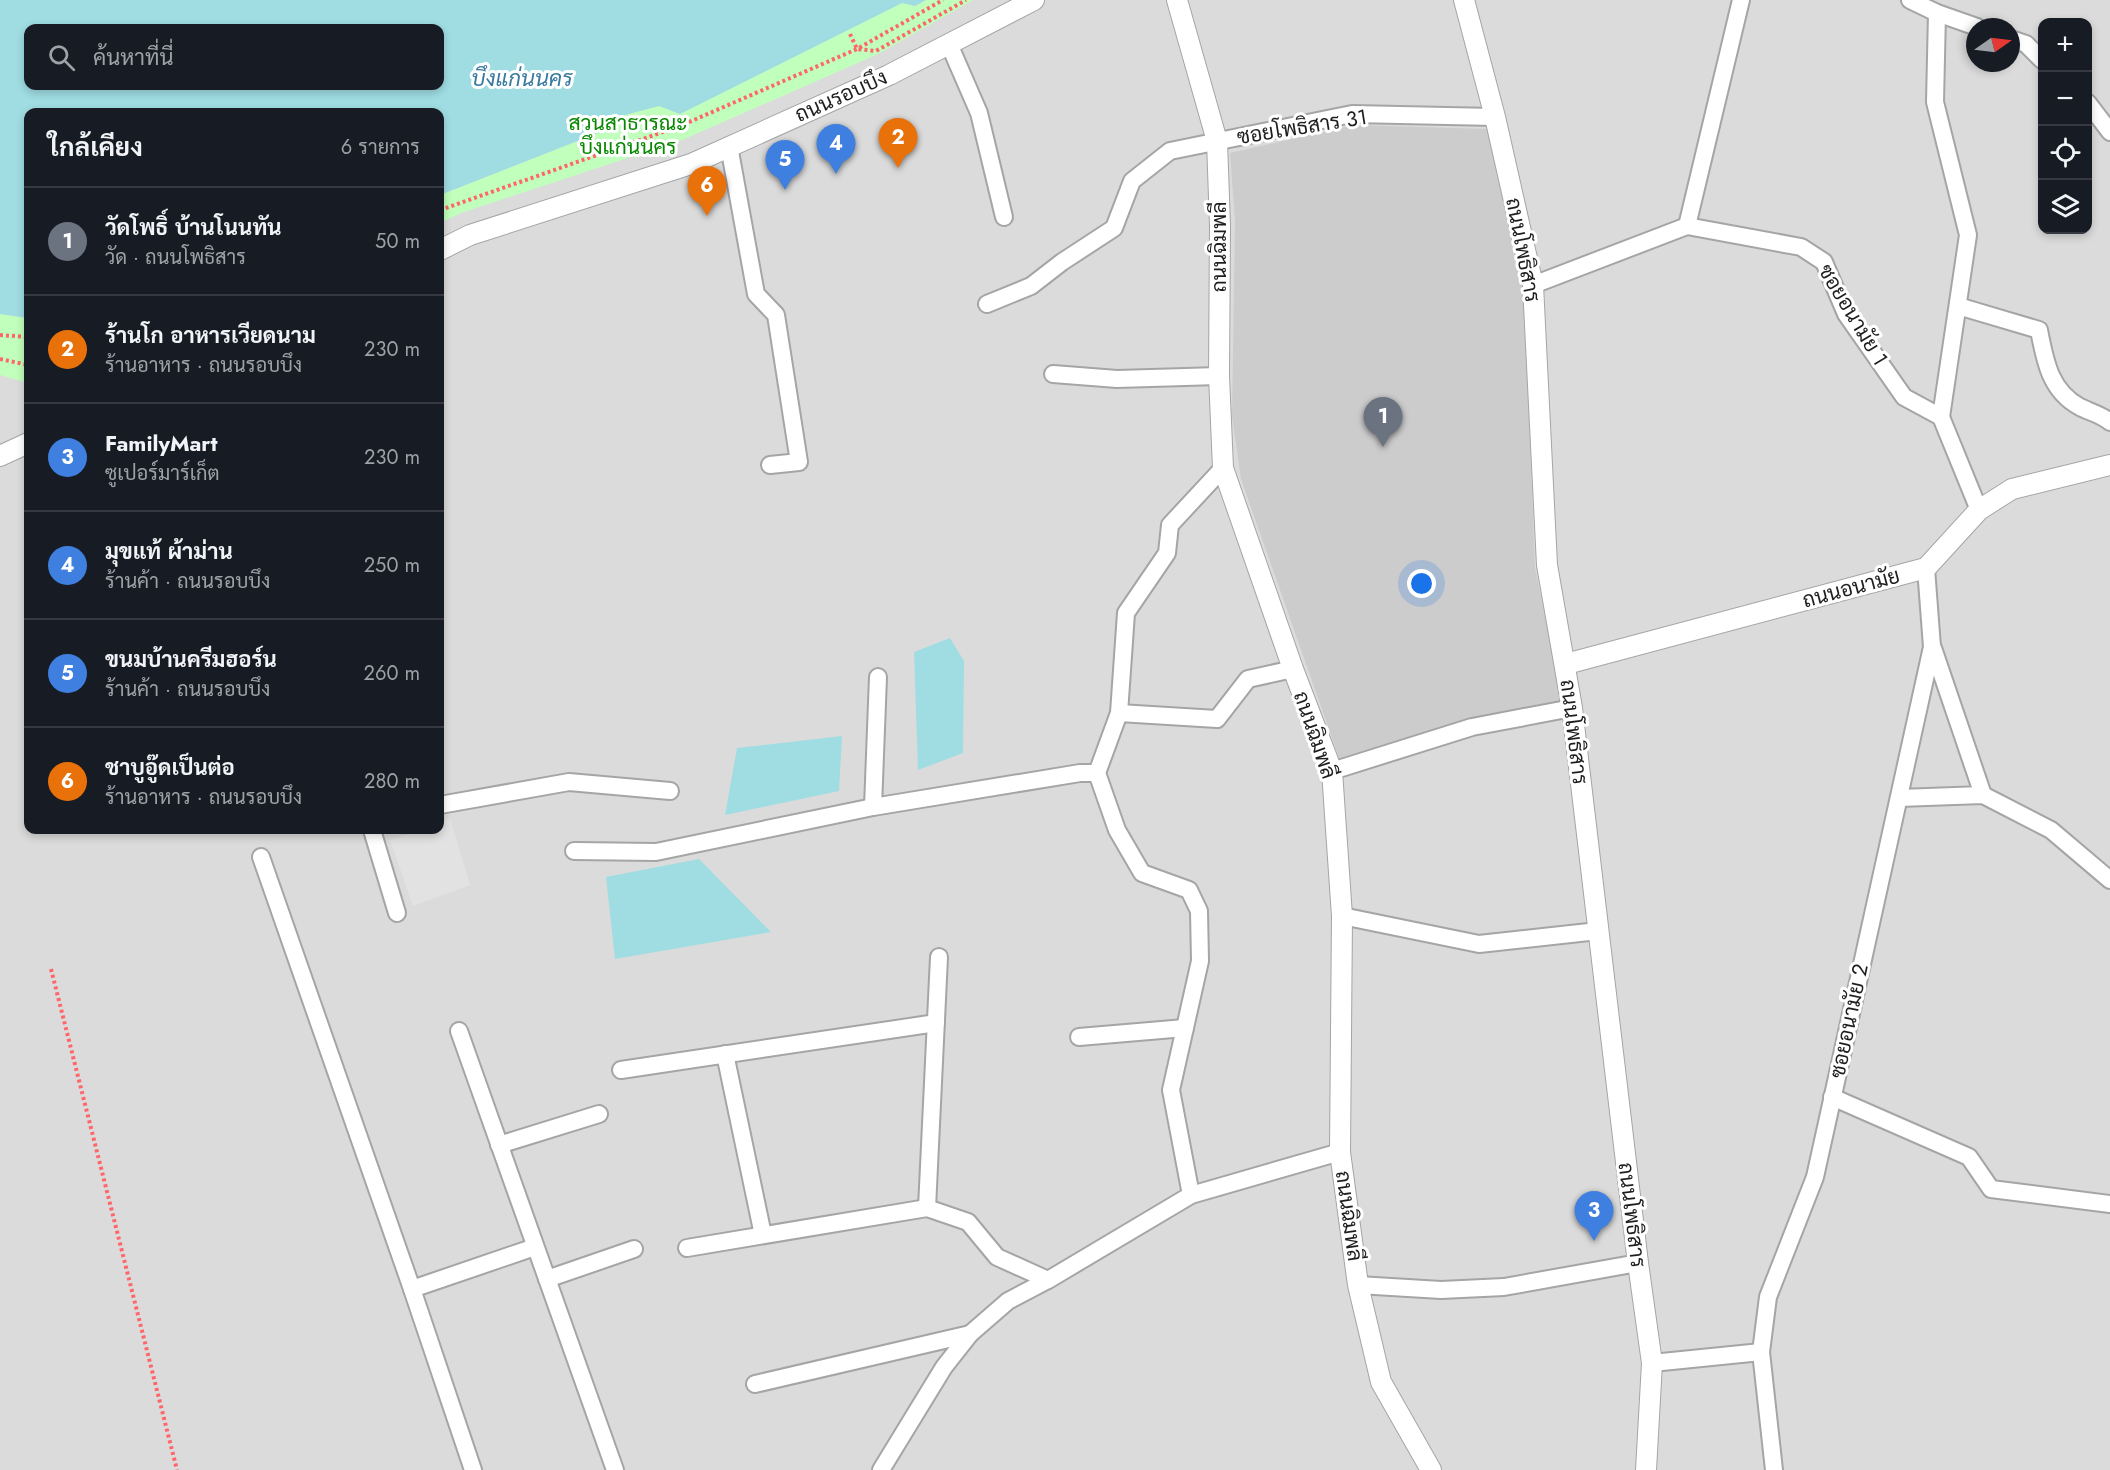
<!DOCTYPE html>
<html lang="th">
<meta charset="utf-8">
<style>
:root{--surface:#171b24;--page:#242831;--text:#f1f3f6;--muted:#9ea1a6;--line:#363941;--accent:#e18694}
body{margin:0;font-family:Jost,Sarabun,sans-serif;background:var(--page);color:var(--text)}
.controls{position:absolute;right:18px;top:18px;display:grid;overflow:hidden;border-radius:12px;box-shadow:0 3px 9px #0003}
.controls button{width:54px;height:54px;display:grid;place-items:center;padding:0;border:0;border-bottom:2px solid var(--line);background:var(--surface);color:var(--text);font:30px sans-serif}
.compass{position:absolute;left:1966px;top:18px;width:54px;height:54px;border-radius:50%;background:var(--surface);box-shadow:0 3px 9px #0003;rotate:76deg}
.you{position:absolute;left:1422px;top:584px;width:21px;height:21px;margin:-15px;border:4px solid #fff;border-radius:50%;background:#1a73e8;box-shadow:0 0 0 9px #1a73e833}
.badge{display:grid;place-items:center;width:39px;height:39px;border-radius:50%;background:var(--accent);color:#fff;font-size:20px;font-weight:700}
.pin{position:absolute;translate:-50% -50px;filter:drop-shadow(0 2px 3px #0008)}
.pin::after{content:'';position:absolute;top:32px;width:21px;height:18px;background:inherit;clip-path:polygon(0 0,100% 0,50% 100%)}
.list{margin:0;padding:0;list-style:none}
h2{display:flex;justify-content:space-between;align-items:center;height:78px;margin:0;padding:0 24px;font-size:26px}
h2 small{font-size:20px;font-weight:400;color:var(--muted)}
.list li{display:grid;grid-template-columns:39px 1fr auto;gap:18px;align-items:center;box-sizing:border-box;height:108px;padding:0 24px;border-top:2px solid var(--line)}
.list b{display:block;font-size:22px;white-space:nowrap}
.list p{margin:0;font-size:20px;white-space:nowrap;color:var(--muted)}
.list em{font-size:20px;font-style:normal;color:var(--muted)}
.icon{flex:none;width:33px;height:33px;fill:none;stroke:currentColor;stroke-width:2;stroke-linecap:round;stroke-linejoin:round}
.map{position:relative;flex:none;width:2110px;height:1470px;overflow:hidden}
.search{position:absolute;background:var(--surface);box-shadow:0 3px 9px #0003;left:24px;top:24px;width:420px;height:66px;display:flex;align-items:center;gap:15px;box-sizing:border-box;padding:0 21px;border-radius:12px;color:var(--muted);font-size:22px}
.panel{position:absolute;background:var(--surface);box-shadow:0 3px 9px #0003;left:24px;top:108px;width:420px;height:726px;border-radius:12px}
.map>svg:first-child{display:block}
.residential{fill:#dcdbdb;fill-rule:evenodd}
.religious{fill:#ccc}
.park{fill:#c0ffbc}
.parking{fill:#e2e2e2}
.water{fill:#9fdde3;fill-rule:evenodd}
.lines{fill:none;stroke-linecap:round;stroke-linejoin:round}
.minor-casing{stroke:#a5a5a5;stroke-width:20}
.tertiary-casing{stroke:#a5a5a5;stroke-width:22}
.path{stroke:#ff666b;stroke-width:4;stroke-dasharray:3 3;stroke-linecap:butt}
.minor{stroke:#fff;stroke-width:16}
.tertiary{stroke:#fff;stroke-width:20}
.labels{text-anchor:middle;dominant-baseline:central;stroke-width:6;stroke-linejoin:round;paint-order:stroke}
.street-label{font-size:21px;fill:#1e1e1e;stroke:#fff}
.park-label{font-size:21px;fill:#088800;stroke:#fff}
.water-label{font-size:22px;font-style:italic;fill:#3a7a9f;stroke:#fff}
</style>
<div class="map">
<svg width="2110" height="1470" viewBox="0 0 2110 1470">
<rect width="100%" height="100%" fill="#f0eae3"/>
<path class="residential" d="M0,0H2110V1470H0ZM2042,22H2088V230H2042ZM1975,27H2011V63H1975ZM28,28H440V86H28ZM28,112H440V830H28Z"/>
<path class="religious" d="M1353,125L1488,129L1524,286L1535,567L1562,701L1471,718L1339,758L1241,479L1232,416L1235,221L1230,153Z"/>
<g class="park">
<path d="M926,0H973L878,54L682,140L461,213L440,223V195L603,131L617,117L659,106L680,114L902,3L915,6Z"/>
<path d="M0,314L28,318V383L0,375Z"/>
</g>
<path class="parking" d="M450,818L470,885L413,906L390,840L420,830H440V822Z"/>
<g class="water">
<path d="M0,0H926L915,6L902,3L680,114L659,106L617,117L603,131L440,195V112H28V318L0,314ZM440,28V86H28V28Z"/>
<path d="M950,638L964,661L963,753L918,770L914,652Z"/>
<path d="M842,736L839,791L725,815L737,748Z"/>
<path d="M699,859L771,932L615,959L606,877Z"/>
</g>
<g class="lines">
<g class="minor-casing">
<g id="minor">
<path d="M1910,0L1937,13L1977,27"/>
<path d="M1937,13L1935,102L1968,235L1941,417"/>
<path d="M2011,39L2026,44L2042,60"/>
<path d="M949,44L979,113L1004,217"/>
<path d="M2088,103L2110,132"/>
<path d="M729,146L756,294L776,315L799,462L770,465"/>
<path d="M1687,226L1801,247L1824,262L1846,314L1904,397L1941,417L1979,510"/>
<path d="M1687,226L1741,0"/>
<path d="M1533,285L1687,226"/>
<path d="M987,304L1031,286L1062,262L1114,228L1132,181L1170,151L1352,114L1495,117"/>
<path d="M1958,306L2039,330C2045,361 2050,391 2080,407C2090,412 2102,415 2110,422"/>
<path d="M1053,374L1117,379L1219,376"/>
<path d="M1933,648L1983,795"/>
<path d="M1119,713L1217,719L1248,679L1293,669"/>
<path d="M1332,771L1472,727L1572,708"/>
<path d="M1899,798L1983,795L2051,830L2110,880"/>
<path d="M440,805L569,782L670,791"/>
<path d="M873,807L878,677"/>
<path d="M372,830L397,913"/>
<path d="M574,851L656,852L873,807L1080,773H1097"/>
<path d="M261,857L412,1289L473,1470"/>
<path d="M1342,916L1479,944L1598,931"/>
<path d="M459,1031L615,1470"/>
<path d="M1079,1037L1185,1028"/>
<path d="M725,1054L763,1235"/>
<path d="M621,1070L936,1023"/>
<path d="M1832,1097L1969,1157L1991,1189L2110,1204"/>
<path d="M499,1145L599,1114"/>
<path d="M1191,1195L1171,1090L1200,961L1199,911L1189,890L1142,873L1117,830L1097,773L1119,713L1126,613L1167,553L1170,525L1223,468"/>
<path d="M927,1208L939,957"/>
<path d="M687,1248L927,1208L968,1222L997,1257L1048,1280"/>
<path d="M547,1279L634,1249"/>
<path d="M1358,1285L1441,1290L1504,1287L1638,1263"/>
<path d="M412,1289L535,1247"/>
<path d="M1652,1363L1761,1352"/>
<path d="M755,1384L970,1334"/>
<path d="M881,1470L944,1367L970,1334L1008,1301L1048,1280L1191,1195L1340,1152"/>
<path d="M1774,1470L1761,1352L1768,1297L1815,1177L1932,647L1926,568"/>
</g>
</g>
<g class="tertiary-casing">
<g id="tertiary">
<path d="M1177,0L1217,141L1220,226L1219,376L1223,468L1293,669L1332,771L1342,916L1340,1152L1358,1285L1381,1382L1431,1470"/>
<path d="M1464,0L1495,117L1533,285L1547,565L1572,708L1638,1263L1652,1363L1646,1470"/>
<path d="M440,250L470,235L691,164L889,75L1034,0"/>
<path d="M0,456L28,443"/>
<path d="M1566,664L1926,568L1979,510L2012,489L2110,465"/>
</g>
</g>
<g class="path">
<path d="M850,34L857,49L876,51L966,0"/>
<path d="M440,210L680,126L857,49L943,0"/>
<path d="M0,335L28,337"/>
<path d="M0,359L28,365"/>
<path d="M51,969L177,1470"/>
</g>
<use href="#minor" class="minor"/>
<use href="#tertiary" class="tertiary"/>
</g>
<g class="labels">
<g class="street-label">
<text transform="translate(841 96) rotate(-24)">ถนนรอบบึง</text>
<text transform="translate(1302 127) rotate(-9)">ซอยโพธิสาร 31</text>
<text transform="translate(1219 247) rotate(-90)">ถนนฉิมพลี</text>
<text transform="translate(1523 250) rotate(79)">ถนนโพธิสาร</text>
<text transform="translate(1853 315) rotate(59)">ซอยอนามัย 1</text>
<text transform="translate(1851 588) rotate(-15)">ถนนอนามัย</text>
<text transform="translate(1574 732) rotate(83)">ถนนโพธิสาร</text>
<text transform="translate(1315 735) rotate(71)">ถนนฉิมพลี</text>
<text transform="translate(1849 1021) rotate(-78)">ซอยอนามัย 2</text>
<text transform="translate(1632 1215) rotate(83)">ถนนโพธิสาร</text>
<text transform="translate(1349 1216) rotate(82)">ถนนฉิมพลี</text>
</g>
<g class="park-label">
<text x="628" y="123">สวนสาธารณะ<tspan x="628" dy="24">บึงแก่นนคร</tspan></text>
</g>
<g class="water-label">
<text x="522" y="78">บึงแก่นนคร</text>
</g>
</g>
</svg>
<div class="controls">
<button>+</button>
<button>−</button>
<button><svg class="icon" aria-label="locate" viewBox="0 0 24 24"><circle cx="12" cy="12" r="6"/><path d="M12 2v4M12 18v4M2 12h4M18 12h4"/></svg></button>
<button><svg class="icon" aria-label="layers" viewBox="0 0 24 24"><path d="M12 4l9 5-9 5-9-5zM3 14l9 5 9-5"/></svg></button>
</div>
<svg class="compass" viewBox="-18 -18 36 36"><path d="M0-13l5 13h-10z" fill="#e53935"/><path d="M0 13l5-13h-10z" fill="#9ea1a6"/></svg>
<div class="you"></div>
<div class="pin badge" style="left:1383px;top:447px;background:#6b7280">1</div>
<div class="pin badge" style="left:898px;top:168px;background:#e8710a">2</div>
<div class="pin badge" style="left:1594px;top:1241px;background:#3f7fe0">3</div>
<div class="pin badge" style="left:836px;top:174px;background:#3f7fe0">4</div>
<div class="pin badge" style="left:785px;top:190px;background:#3f7fe0">5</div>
<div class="pin badge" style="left:707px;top:216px;background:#e8710a">6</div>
<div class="search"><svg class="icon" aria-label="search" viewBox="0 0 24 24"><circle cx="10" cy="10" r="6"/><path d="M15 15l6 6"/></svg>ค้นหาที่นี่</div>
<section class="panel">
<h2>ใกล้เคียง<small>6 รายการ</small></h2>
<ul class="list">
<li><span class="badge" style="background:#6b7280">1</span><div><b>วัดโพธิ์ บ้านโนนทัน</b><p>วัด · ถนนโพธิสาร</p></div><em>50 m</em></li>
<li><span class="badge" style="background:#e8710a">2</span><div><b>ร้านโก อาหารเวียดนาม</b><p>ร้านอาหาร · ถนนรอบบึง</p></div><em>230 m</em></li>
<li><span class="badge" style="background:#3f7fe0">3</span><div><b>FamilyMart</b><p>ซูเปอร์มาร์เก็ต</p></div><em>230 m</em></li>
<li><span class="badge" style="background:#3f7fe0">4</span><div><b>มุขแท้ ผ้าม่าน</b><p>ร้านค้า · ถนนรอบบึง</p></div><em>250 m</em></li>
<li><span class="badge" style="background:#3f7fe0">5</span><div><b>ขนมบ้านครีมฮอร์น</b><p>ร้านค้า · ถนนรอบบึง</p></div><em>260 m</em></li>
<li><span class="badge" style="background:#e8710a">6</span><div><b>ชาบูอู๊ดเป็นต่อ</b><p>ร้านอาหาร · ถนนรอบบึง</p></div><em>280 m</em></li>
</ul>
</section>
</div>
